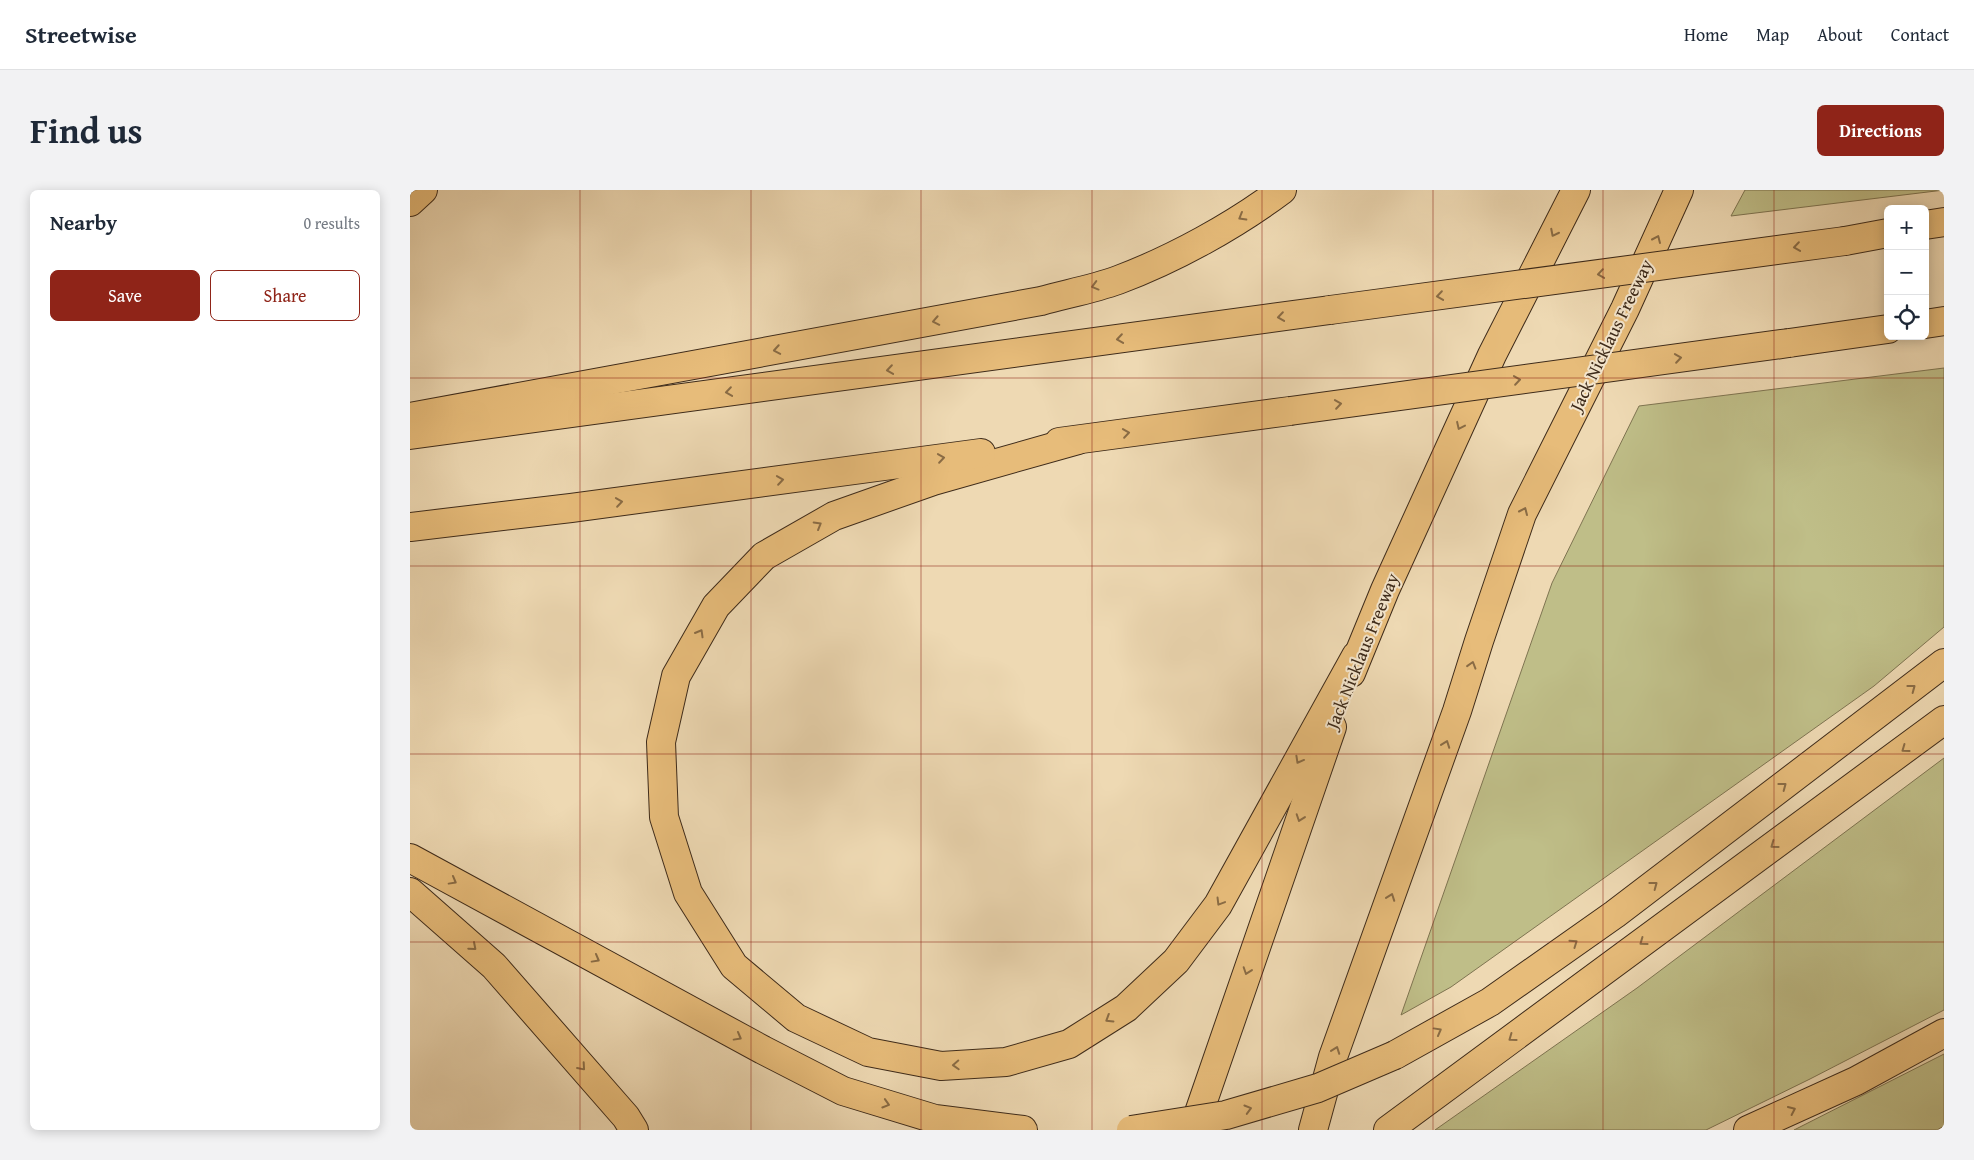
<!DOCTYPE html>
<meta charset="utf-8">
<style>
:root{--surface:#fff;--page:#f2f2f3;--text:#1f2937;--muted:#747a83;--line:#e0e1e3;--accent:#8f2418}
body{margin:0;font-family:"Gentium Book Plus",serif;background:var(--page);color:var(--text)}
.controls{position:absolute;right:15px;top:15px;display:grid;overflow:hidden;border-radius:8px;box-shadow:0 2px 12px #0003}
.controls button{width:45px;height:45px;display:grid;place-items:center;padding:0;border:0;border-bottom:1px solid var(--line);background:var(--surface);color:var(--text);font:25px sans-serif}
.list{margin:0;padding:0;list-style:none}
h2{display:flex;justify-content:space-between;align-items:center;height:65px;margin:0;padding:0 20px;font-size:21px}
h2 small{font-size:16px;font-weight:400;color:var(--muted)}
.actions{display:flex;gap:10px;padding:15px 20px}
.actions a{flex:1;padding:11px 0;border:1px solid var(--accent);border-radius:8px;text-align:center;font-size:18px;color:var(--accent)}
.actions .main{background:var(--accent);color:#fff}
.icon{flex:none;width:28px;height:28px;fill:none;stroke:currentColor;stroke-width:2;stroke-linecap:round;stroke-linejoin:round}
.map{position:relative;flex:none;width:1534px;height:940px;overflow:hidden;border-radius:8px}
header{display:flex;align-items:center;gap:30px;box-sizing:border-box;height:70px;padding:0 25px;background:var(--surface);border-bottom:1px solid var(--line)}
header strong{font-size:24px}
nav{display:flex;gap:28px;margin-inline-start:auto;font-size:18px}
.intro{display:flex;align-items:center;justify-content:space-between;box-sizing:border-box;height:120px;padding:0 30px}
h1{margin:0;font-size:35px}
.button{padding:12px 22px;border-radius:8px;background:var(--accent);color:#fff;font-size:18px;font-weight:700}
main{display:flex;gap:30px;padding:0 30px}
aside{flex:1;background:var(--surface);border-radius:8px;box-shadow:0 2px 12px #0003}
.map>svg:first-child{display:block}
.green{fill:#bfbe88;stroke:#7e7451}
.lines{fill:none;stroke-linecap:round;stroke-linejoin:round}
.highway-casing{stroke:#3e2b1a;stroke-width:30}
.highway{stroke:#e7bc7a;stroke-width:28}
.highway-bridge-casing{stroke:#3e2b1a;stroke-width:30;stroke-linecap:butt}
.highway-bridge{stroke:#e7bc7a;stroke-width:28}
.oneway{stroke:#8a6c45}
.grid{fill:none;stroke:#8f2418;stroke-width:1;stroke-opacity:0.55}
.labels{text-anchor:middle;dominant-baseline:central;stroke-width:4;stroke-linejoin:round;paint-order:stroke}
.street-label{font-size:18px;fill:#3e2b1a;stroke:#f4e6ce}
</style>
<header>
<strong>Streetwise</strong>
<nav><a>Home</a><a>Map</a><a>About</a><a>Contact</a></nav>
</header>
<div class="intro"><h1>Find us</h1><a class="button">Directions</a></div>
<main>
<aside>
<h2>Nearby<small>0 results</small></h2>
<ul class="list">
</ul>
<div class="actions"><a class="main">Save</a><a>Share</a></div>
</aside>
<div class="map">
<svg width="1534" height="940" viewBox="0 0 1534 940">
<rect width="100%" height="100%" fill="#eed9b3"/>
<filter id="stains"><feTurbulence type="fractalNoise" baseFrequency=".004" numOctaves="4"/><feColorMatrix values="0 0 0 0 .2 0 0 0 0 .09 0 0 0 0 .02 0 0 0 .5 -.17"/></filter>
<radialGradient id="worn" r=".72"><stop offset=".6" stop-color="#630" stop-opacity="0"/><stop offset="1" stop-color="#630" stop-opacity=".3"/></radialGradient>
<g class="green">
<path d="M1335,0H1534L1321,26Z"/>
<path d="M1534,178V437L1464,496L1041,797L991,825L1142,393L1229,216Z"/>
<path d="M1534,568V820L1400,889L1296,940H1025L1227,798Z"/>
<path d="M1534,864V936L1527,940H1384Z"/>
</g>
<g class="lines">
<g class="highway-casing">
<g id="highway">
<path d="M0,12L13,0"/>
<path d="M1515,35L1534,32"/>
<path d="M1435,51L1478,43"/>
<path d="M1515,134L1534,131"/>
<path d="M1379,153L1478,139"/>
<path d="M0,227L631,111C656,104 683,99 708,90C764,69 824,36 872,0"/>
<path d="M0,245L920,120"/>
<path d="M668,250L523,291L424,326L354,366L306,416L266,486L251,552L254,627L278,703L324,776L386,828L458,862L531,876L596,872L659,854L716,818L766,771L808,715L946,466"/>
<path d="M649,252L880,221"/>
<path d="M0,337L161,318L571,263"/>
<path d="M941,483L975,400L1082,165L1166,0"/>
<path d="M0,668L353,860L433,901L525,929L613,940"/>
<path d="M0,702L84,776L216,927L224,940"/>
<path d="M985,865L1080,812L1205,724L1534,473"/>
<path d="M783,940L922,537"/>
<path d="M903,940L923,867L1047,521L1069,451L1112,324L1215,119L1269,0"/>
<path d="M978,940L1534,530"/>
<path d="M1338,940L1446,891L1534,843"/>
</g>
</g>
<use href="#highway" class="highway"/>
<g class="highway-bridge-casing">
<g id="highway-bridge">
<path d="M920,120L1435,51"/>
<path d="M880,221L1379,153"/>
<path d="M721,940L816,925L908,898L985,865"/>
</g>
</g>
<use href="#highway-bridge" class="highway-bridge"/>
</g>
<defs><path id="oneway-chevron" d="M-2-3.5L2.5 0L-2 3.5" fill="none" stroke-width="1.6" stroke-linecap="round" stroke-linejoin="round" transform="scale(1.25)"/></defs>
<g class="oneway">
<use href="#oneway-chevron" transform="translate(832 27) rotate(150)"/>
<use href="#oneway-chevron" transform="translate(1144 43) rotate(117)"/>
<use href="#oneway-chevron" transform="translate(1247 49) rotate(-66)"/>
<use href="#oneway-chevron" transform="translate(1387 57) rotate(172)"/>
<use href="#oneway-chevron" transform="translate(1191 84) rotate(172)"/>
<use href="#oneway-chevron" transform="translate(685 96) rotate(165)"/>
<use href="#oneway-chevron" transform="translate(1030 106) rotate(172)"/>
<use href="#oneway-chevron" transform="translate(871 127) rotate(172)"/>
<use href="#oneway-chevron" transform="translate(526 131) rotate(169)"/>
<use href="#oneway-chevron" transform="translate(710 149) rotate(172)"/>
<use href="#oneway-chevron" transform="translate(367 160) rotate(170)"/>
<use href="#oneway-chevron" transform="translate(1268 168) rotate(-8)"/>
<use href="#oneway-chevron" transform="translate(480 180) rotate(172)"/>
<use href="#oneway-chevron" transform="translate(1107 190) rotate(-8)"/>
<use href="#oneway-chevron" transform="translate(319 202) rotate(172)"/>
<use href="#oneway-chevron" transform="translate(928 214) rotate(-8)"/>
<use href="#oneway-chevron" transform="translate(1050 236) rotate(115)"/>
<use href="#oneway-chevron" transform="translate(716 243) rotate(-8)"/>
<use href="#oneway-chevron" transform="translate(531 268) rotate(-8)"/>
<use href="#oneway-chevron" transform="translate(370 290) rotate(-8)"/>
<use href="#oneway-chevron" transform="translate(209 312) rotate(-8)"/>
<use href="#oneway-chevron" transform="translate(1114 321) rotate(-66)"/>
<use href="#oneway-chevron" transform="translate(408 335) rotate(-30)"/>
<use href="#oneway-chevron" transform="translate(290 443) rotate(-60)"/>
<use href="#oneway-chevron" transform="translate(1062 475) rotate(-73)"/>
<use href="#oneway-chevron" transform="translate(1502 498) rotate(-37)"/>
<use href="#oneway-chevron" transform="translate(1036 554) rotate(-70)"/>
<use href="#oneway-chevron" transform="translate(1495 559) rotate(144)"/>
<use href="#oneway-chevron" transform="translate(889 570) rotate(119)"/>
<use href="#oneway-chevron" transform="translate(1373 596) rotate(-37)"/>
<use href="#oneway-chevron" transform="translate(890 628) rotate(109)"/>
<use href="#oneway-chevron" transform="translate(1364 655) rotate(144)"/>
<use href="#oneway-chevron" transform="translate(43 691) rotate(29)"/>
<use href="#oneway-chevron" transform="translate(1244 695) rotate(-37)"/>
<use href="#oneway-chevron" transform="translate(981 707) rotate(-70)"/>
<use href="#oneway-chevron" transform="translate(810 712) rotate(121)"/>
<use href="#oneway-chevron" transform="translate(1233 752) rotate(144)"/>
<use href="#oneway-chevron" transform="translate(1164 753) rotate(-35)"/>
<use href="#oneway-chevron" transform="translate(63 757) rotate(41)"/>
<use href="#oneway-chevron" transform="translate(186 769) rotate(29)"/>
<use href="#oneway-chevron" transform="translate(837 781) rotate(109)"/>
<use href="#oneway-chevron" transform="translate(699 829) rotate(148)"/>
<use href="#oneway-chevron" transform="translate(1028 841) rotate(-29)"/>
<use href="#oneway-chevron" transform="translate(328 847) rotate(29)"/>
<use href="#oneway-chevron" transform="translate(1102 848) rotate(144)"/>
<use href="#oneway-chevron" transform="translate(926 860) rotate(-70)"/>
<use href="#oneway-chevron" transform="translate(546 875) rotate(177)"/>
<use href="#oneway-chevron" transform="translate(172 877) rotate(49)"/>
<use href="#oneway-chevron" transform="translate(476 914) rotate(17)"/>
<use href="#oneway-chevron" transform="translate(838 919) rotate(-16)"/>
<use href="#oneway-chevron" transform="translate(1382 920) rotate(-25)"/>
</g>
<path class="grid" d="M170,0V940M341,0V940M511,0V940M682,0V940M852,0V940M1023,0V940M1193,0V940M1364,0V940M0,188H1534M0,376H1534M0,564H1534M0,752H1534"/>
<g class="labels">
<g class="street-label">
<text transform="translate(1201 145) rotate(-64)">Jack Nicklaus Freeway</text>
<text transform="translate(952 461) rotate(-68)">Jack Nicklaus Freeway</text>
</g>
</g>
<rect width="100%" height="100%" filter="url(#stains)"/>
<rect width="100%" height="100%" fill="url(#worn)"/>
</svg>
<div class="controls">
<button>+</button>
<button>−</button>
<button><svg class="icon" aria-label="locate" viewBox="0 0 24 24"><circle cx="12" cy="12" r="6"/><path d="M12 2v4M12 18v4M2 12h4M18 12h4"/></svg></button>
</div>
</div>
</main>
